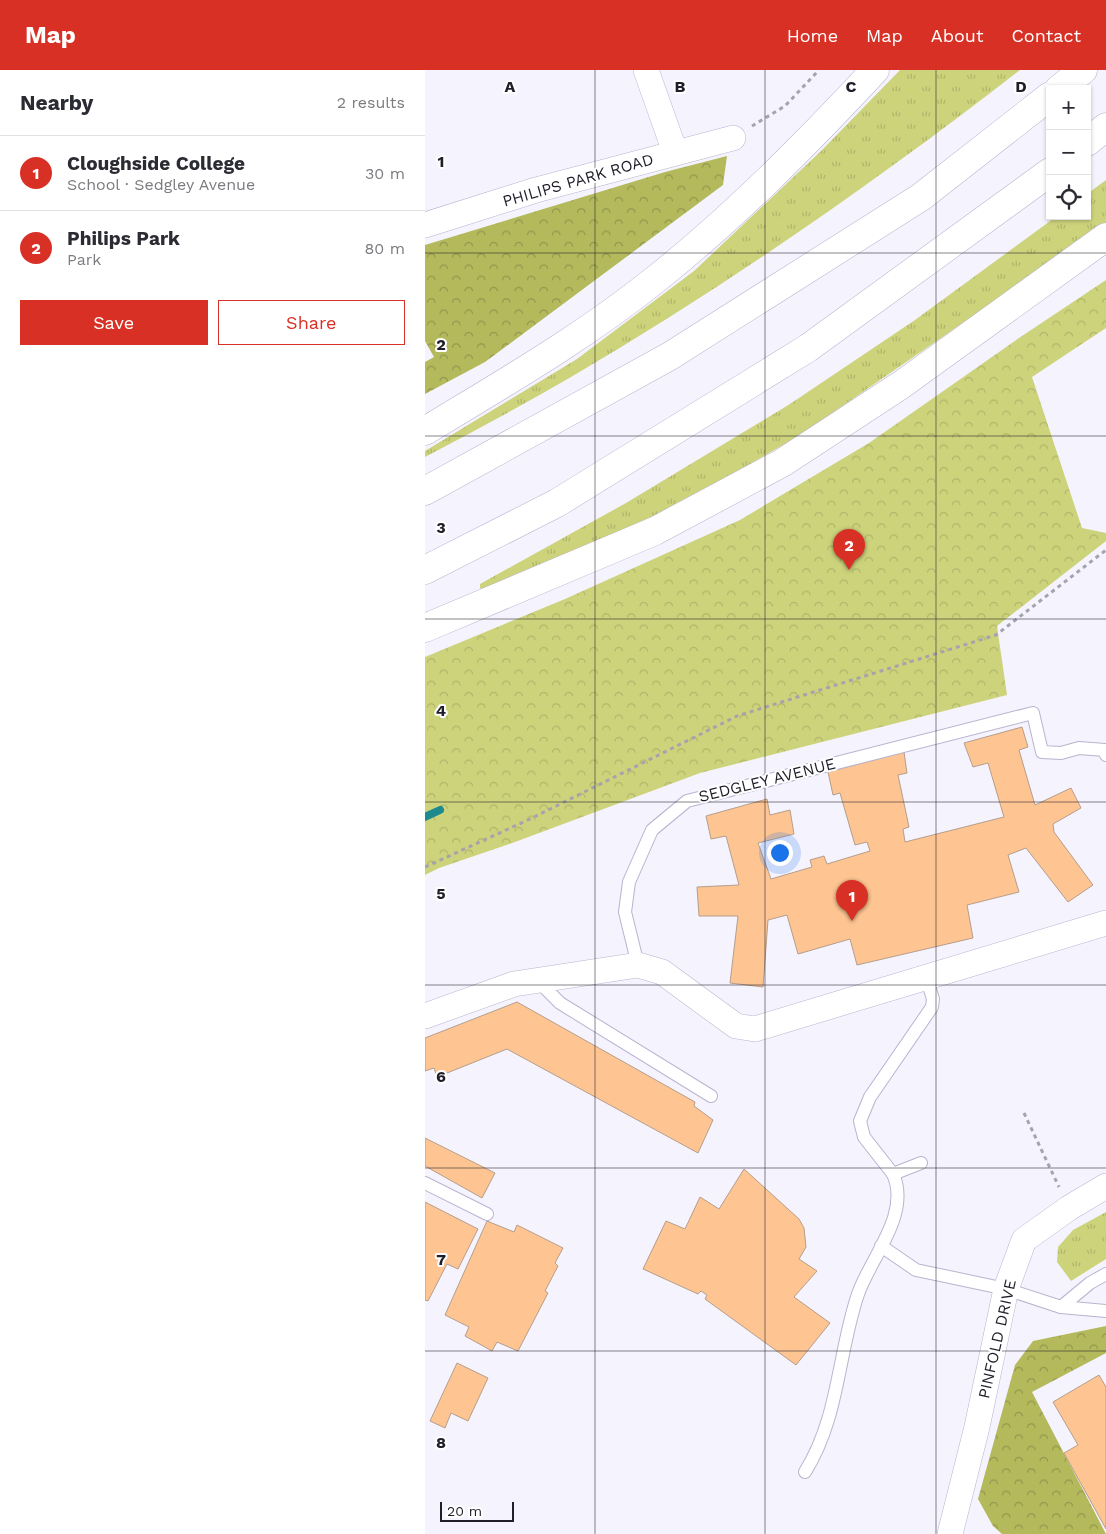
<!DOCTYPE html>
<meta charset="utf-8">
<style>
:root{--surface:#fff;--page:#f2f2f3;--text:#2b2b33;--muted:#7c7c81;--line:#e1e1e2;--accent:#d93025}
body{margin:0;font-family:"Work Sans",sans-serif;background:var(--page);color:var(--text)}
.controls{position:absolute;right:15px;top:15px;display:grid;overflow:hidden;border-radius:0px;box-shadow:0 1px 4px #0004}
.controls button{width:45px;height:45px;display:grid;place-items:center;padding:0;border:0;border-bottom:1px solid var(--line);background:var(--surface);color:var(--text);font:25px sans-serif}
.scale{position:absolute;left:15px;bottom:12px;width:74px;box-sizing:border-box;padding-left:5px;border:2px solid #201e28;border-top:0;font-size:14px;line-height:18px;white-space:nowrap;color:#201e28;-webkit-text-stroke:4px #fff;paint-order:stroke}
.you{position:absolute;left:354px;top:782px;width:18px;height:18px;margin:-12px;border:4px solid #fff;border-radius:50%;background:#1a73e8;box-shadow:0 0 0 8px #1a73e833}
.badge{display:grid;place-items:center;width:32px;height:32px;border-radius:50%;background:var(--accent);color:#fff;font-size:16px;font-weight:700}
.pin{position:absolute;translate:-50% -41px;filter:drop-shadow(0 1px 2px #0008)}
.pin::after{content:'';position:absolute;top:26px;width:18px;height:15px;background:inherit;clip-path:polygon(0 0,100% 0,50% 100%)}
.list{margin:0;padding:0;list-style:none}
h2{display:flex;justify-content:space-between;align-items:center;height:65px;margin:0;padding:0 20px;font-size:21px}
h2 small{font-size:16px;font-weight:400;color:var(--muted)}
.list li{display:grid;grid-template-columns:32px 1fr auto;gap:15px;align-items:center;box-sizing:border-box;height:75px;padding:0 20px;border-top:1px solid var(--line)}
.list b{display:block;font-size:19px;white-space:nowrap}
.list p{margin:0;font-size:16px;white-space:nowrap;color:var(--muted)}
.list em{font-size:16px;font-style:normal;color:var(--muted)}
.actions{display:flex;gap:10px;padding:15px 20px}
.actions a{flex:1;padding:11px 0;border:1px solid var(--accent);border-radius:0px;text-align:center;font-size:18px;color:var(--accent)}
.actions .main{background:var(--accent);color:#fff}
.icon{flex:none;width:28px;height:28px;fill:none;stroke:currentColor;stroke-width:2;stroke-linecap:round;stroke-linejoin:round}
.map{position:relative;flex:none;width:681px;height:1464px;overflow:hidden}
header{display:flex;align-items:center;gap:30px;box-sizing:border-box;height:70px;padding:0 25px;background:var(--accent);color:#fff}
header strong{font-size:24px}
nav{display:flex;gap:28px;margin-inline-start:auto;font-size:18px}
main{display:flex}
aside{flex:1;background:var(--surface)}
.map>svg:first-child{display:block}
.grass{fill:url(#grass-tufts)}
.forest{fill:url(#forest-crowns)}
.park{fill:url(#park-crowns)}
.lines{fill:none;stroke-linecap:round;stroke-linejoin:round}
.stream{stroke:#1d8b8e;stroke-width:8}
.building{fill:#fec491;stroke:#b59e8b}
.service-casing{stroke:#b9b4cf;stroke-width:14}
.minor-casing{stroke:#b9b4cf;stroke-width:26}
.motorway-casing{stroke:#b9b4cf;stroke-width:29}
.path{stroke:#a5a3ad;stroke-width:3;stroke-dasharray:4 4;stroke-linecap:butt}
.service{stroke:#fff;stroke-width:12}
.minor{stroke:#fff;stroke-width:25}
.motorway{stroke:#fff;stroke-width:28}
.grid{fill:none;stroke:#201e28;stroke-width:1;stroke-opacity:0.55}
.labels{text-anchor:middle;dominant-baseline:central;stroke-width:4;stroke-linejoin:round;paint-order:stroke}
.street-label{font-size:16px;fill:#201e28;stroke:#fff}
.grid-label{font-size:16px;text-anchor:middle;font-weight:bold;fill:#201e28;stroke:#fff;stroke-width:4;stroke-linejoin:round;paint-order:stroke}
</style>
<header>
<strong>Map</strong>
<nav><a>Home</a><a>Map</a><a>About</a><a>Contact</a></nav>
</header>
<main>
<aside>
<h2>Nearby<small>2 results</small></h2>
<ul class="list">
<li><span class="badge">1</span><div><b>Cloughside College</b><p>School · Sedgley Avenue</p></div><em>30 m</em></li>
<li><span class="badge">2</span><div><b>Philips Park</b><p>Park</p></div><em>80 m</em></li>
</ul>
<div class="actions"><a class="main">Save</a><a>Share</a></div>
</aside>
<div class="map">
<svg width="681" height="1464" viewBox="0 0 681 1464">
<defs>
<pattern id="grass-tufts" width="24" height="20" patternUnits="userSpaceOnUse" patternTransform="scale(1.25)"><rect width="24" height="20" fill="#cdd37b"/><path d="M3 7l-1-3M5 7V3M7 7l1-3M15 17l-1-3M17 17v-4M19 17l1-3" fill="none" stroke="#b0b56a"/></pattern>
<pattern id="forest-crowns" width="20" height="18" patternUnits="userSpaceOnUse" patternTransform="scale(1.25)"><rect width="20" height="18" fill="#b4b95c"/><path d="M2 6a3 3 0 1 1 6 0M12 15a3 3 0 1 1 6 0" fill="none" stroke="#92964c"/></pattern>
<pattern id="park-crowns" width="20" height="18" patternUnits="userSpaceOnUse" patternTransform="scale(1.25)"><rect width="20" height="18" fill="#cdd37b"/><path d="M2 6a3 3 0 1 1 6 0M12 15a3 3 0 1 1 6 0" fill="none" stroke="#b0b56a"/></pattern>
</defs>
<rect width="100%" height="100%" fill="#f5f3fe"/>
<g class="grass">
<path d="M475,0H595C452,111 303,215 146,307C98,335 49,361 0,387V381L152,289L269,201L397,80Z"/>
<path d="M681,110V154L377,364L259,432L129,491L57,519L55,518V514L201,433L365,334L490,250L632,146H662V124Z"/>
<path d="M681,1142V1189L646,1211L632,1192L633,1177L648,1160Z"/>
</g>
<g class="forest">
<path d="M302,86L298,115L60,292L0,324V292L9,287L0,271V175L240,102Z"/>
<path d="M681,1256V1283L607,1322L681,1464H577L568,1456L553,1429L590,1295L608,1271Z"/>
</g>
<path class="park" d="M681,210V258L607,307L657,458L681,463V471L572,556L582,625L275,703L90,772L14,798L0,805V587L140,529L315,450L444,373L594,268Z"/>
<g class="lines">
<path class="stream" d="M0,747L15,740"/>
</g>
<g class="building">
<path d="M597,657L603,677L594,680L610,735L646,718L656,738L628,754L629,762L668,815L643,832L601,778L583,785L594,822L542,835L548,868L432,895L425,869L373,884L362,845L343,850L338,917L305,913L313,846H274L272,817L314,815L301,766L286,769L281,746L342,729L345,745L365,740L369,764L333,773L346,809L387,797L385,790L399,786L402,794L445,781L442,772L430,775L415,723L408,725L403,702L479,682L482,703L473,705L484,757L478,759L480,772L579,747L563,693L548,697L539,673Z"/>
<path d="M92,932L270,1032L269,1036L288,1050L273,1083L82,979L12,1007L9,998L0,1001V968Z"/>
<path d="M0,1068L70,1103L57,1128L0,1096Z"/>
<path d="M319,1099L374,1149L379,1158L381,1177L374,1189L392,1201L369,1227L405,1253L371,1295L280,1229L282,1225L276,1221L273,1224L218,1199L241,1151L260,1159L275,1127L294,1139Z"/>
<path d="M0,1132L53,1159L33,1199L22,1194L3,1231L0,1230Z"/>
<path d="M62,1151L89,1162L92,1155L138,1178L130,1193L133,1196L120,1221L123,1223L93,1281L72,1272L67,1281L40,1266L44,1257L20,1245Z"/>
<path d="M32,1293L63,1308L43,1351L26,1343L20,1358L5,1351Z"/>
<path d="M674,1305L681,1317V1459L639,1383L653,1375L628,1332Z"/>
</g>
<g class="lines">
<g class="service-casing">
<g id="service">
<path d="M213,895L200,842L204,812L227,760L262,731L608,643L617,682L636,683L654,678L680,680L681,685"/>
<path d="M112,910L135,933L286,1026"/>
<path d="M496,1093L468,1104L439,1067L435,1051L445,1027L507,937L508,929L501,907"/>
<path d="M0,1113L62,1144"/>
<path d="M456,1176L491,1200L581,1219L636,1237L681,1241"/>
<path d="M636,1237L665,1213L681,1204"/>
<path d="M380,1402C414,1348 413,1283 433,1224C446,1187 486,1144 468,1104"/>
</g>
</g>
<g class="minor-casing">
<g id="minor">
<path d="M221,0L250,82"/>
<path d="M0,155L111,120L308,68"/>
<path d="M0,946L89,914L213,895L237,902L311,956L330,959L681,853"/>
<path d="M525,1464L552,1357L581,1219L599,1170L644,1138L681,1116"/>
</g>
</g>
<g class="motorway-casing">
<g id="motorway">
<path d="M634,19L658,0"/>
<path d="M662,72L681,57"/>
<path d="M0,361C79,313 159,267 231,209C310,146 381,74 450,0"/>
<path d="M0,421L245,286L496,127L625,26"/>
<path d="M0,500L132,433L383,278L625,102"/>
<path d="M0,558L230,461L357,393L476,315L681,167"/>
</g>
</g>
<g class="path">
<path d="M327,56L360,36L394,0"/>
<path d="M0,797L103,750L312,646L571,565L681,480"/>
<path d="M599,1043L634,1117"/>
</g>
<use href="#service" class="service"/>
<use href="#minor" class="minor"/>
<use href="#motorway" class="motorway"/>
</g>
<path class="grid" d="M170,0V1464M340,0V1464M511,0V1464M0,183H681M0,366H681M0,549H681M0,732H681M0,915H681M0,1098H681M0,1281H681"/>
<g class="labels">
<g class="street-label">
<text transform="translate(153 110) rotate(-16)">PHILIPS PARK ROAD</text>
<text transform="translate(342 710) rotate(-14)">SEDGLEY AVENUE</text>
<text transform="translate(572 1269) rotate(-77)">PINFOLD DRIVE</text>
</g>
</g>
<g class="grid-label">
<text x="85" y="22">A</text>
<text x="255" y="22">B</text>
<text x="426" y="22">C</text>
<text x="596" y="22">D</text>
<text x="16" y="97">1</text>
<text x="16" y="280">2</text>
<text x="16" y="463">3</text>
<text x="16" y="646">4</text>
<text x="16" y="829">5</text>
<text x="16" y="1012">6</text>
<text x="16" y="1195">7</text>
<text x="16" y="1378">8</text>
</g>
</svg>
<div class="controls">
<button>+</button>
<button>−</button>
<button><svg class="icon" aria-label="locate" viewBox="0 0 24 24"><circle cx="12" cy="12" r="6"/><path d="M12 2v4M12 18v4M2 12h4M18 12h4"/></svg></button>
</div>
<div class="scale">20 m</div>
<div class="you"></div>
<div class="pin badge" style="left:427px;top:851px">1</div>
<div class="pin badge" style="left:424px;top:500px">2</div>
</div>
</main>
